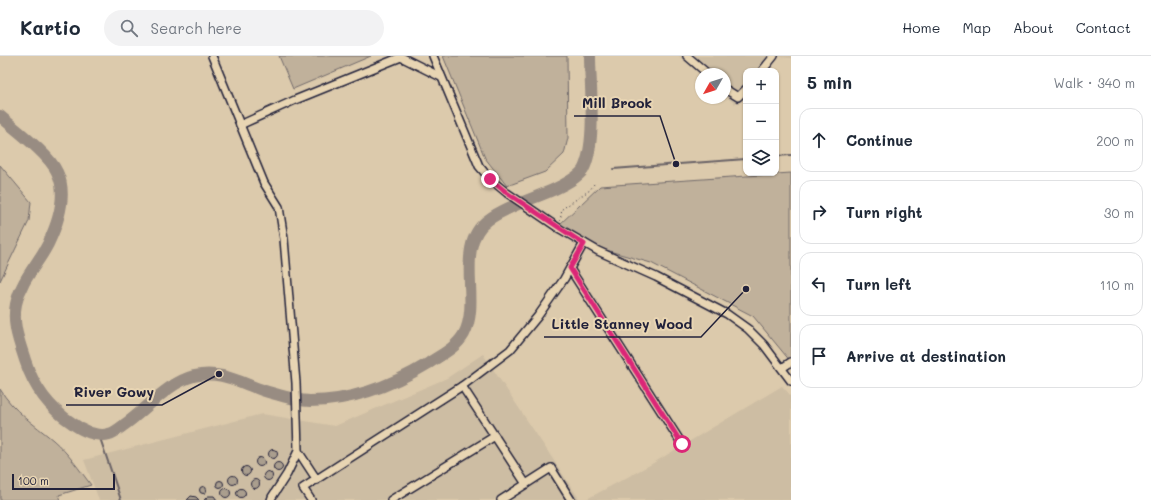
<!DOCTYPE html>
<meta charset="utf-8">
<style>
:root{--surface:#fff;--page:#f2f2f3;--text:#1f2937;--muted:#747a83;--line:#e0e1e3}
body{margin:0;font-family:Mali,sans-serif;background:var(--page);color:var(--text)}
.controls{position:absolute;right:12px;top:12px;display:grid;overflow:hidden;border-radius:8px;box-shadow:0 1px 3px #0004}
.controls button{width:36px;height:36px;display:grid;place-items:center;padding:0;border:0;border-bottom:1px solid var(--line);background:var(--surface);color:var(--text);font:20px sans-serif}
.compass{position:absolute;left:695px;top:12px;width:36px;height:36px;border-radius:50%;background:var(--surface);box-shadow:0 1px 3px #0004;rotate:231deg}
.scale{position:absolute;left:12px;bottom:10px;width:103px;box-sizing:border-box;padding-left:4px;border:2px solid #22223b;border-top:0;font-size:11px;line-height:14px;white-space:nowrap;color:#22223b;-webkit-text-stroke:3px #e8d5b3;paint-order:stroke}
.stop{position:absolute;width:12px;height:12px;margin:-9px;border:3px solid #db2777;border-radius:50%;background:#fff}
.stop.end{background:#db2777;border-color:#fff;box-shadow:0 1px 4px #0008}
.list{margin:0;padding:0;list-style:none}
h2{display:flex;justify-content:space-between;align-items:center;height:52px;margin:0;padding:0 16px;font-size:17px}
h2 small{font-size:13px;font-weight:400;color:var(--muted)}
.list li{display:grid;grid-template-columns:26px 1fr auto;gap:12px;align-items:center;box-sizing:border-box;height:64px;margin:0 8px 8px;padding:0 8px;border:1px solid var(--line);border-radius:12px}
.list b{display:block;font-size:15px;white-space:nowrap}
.list em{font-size:13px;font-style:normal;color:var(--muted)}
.icon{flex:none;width:22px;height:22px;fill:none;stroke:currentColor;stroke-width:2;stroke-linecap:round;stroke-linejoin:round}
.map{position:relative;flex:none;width:791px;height:444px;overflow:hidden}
header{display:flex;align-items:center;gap:24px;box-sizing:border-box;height:56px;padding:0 20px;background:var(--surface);border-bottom:1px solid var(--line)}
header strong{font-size:19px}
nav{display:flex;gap:22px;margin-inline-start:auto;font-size:14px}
.search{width:280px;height:36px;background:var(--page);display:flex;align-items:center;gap:10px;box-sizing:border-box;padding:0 14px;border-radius:22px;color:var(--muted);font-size:15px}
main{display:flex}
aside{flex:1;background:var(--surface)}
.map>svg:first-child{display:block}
.built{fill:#cdbda3}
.green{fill:#c0b19b;stroke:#716a6b}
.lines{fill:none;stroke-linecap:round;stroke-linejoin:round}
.stream{stroke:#696266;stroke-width:2}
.river{stroke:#988c82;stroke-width:12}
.building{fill:#aa9e8e;stroke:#22223b}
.minor-casing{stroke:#22223b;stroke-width:10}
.path{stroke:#22223b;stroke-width:1;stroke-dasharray:1 3;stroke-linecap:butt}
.minor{stroke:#e8d5b3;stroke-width:7}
.route{stroke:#db2777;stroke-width:5}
.leader{fill:none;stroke:#22223b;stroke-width:1.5}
.callout-dot{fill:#22223b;stroke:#e8d5b3;stroke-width:1.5}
.callout-label{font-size:14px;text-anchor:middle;font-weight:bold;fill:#22223b;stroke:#e8d5b3;stroke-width:4;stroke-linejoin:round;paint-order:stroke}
</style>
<header>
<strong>Kartio</strong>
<div class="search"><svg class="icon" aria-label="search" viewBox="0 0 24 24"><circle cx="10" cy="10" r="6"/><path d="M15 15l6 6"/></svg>Search here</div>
<nav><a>Home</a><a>Map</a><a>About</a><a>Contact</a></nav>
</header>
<main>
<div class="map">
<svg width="791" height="444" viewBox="0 0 791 444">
<rect width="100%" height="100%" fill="#dccaac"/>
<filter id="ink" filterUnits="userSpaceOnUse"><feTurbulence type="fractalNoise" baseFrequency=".025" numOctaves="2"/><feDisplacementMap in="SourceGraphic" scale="8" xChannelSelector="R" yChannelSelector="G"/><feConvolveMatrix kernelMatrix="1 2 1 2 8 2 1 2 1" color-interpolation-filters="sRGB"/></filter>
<g filter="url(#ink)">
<g class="built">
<path d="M679,0H791V2L779,1L765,15H746V36L735,48L725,40V18L701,19Z"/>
<path d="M483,298L580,444H99L84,404L262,358L335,370L447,322Z"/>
<path d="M782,330L791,340V444H585L650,409Z"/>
</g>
<g class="green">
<path d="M279,0H371L293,33Z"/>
<path d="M443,0H567L568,82L564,98L545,116L507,130L485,102Z"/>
<path d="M0,109L31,146L29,165L0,225Z"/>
<path d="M791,117V306L753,260L651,207L599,192L559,169L600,130Z"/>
<path d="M0,333C13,355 34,368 53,384C68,397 79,413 91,429L59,439L61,444H0Z"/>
</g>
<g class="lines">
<g class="stream">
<path d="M776,100L791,99"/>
<path d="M613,113L746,103"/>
<path d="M99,379L121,444"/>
</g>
<path class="river" d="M0,60C15,73 50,99 57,116C68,138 58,167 48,188C38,208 21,224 16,248C12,268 19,285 25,304C33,329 49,352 72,367C81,374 98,382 109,378C114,377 120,372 124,369C147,353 167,327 194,320C222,314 240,327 265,335C279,339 296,345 310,345C353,345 393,329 429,307C441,299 456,292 464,278C482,244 453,190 488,164C507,150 533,143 555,133C564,129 578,121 583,114C597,88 590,30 590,0"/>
</g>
<g class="building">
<circle cx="273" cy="398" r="4.5"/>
<circle cx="260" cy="406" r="4.5"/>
<circle cx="278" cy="411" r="4.5"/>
<circle cx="246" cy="415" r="4.5"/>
<circle cx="268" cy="420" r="4.5"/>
<circle cx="233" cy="424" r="4.5"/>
<circle cx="255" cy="428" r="4.5"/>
<circle cx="220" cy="428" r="3.5"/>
<circle cx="203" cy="434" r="3.5"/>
<circle cx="226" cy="437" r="4.5"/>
<circle cx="241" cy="437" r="4.5"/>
<path d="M191,440L196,441L199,444H187Z"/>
<path d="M208,440H214L217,444H204Z"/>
</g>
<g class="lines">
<g class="minor-casing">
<g id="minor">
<path d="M212,0L264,127L279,151L284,183L296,327L298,395"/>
<path d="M433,0L479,110L490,123L507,137L560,173L598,195L656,221L727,258L748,273L764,289L791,325"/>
<path d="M687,0L708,18"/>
<path d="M762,15L774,0"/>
<path d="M725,33L738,41L746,33"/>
<path d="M240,69L295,44L401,1L441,21"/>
<path d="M570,213L682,388"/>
<path d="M782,312L791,306"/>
<path d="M462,330L510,294L538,260L564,223L584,187"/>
<path d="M271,444L272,441L287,418L298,395L317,424"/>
<path d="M311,444L303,432L462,330L526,428"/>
<path d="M391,444L495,380"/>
<path d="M501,444L551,412L571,444"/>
</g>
</g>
<path class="path" d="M560,165L562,153L590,134L594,128"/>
<use href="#minor" class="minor"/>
</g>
</g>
<g class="lines" filter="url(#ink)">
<path class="route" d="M490,123L507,137L584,188L570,212L682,388"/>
</g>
<path class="leader" d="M676 108L660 60H574M746 233L701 281H544M219 318L162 349H66"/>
<g class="callout-dot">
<circle cx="676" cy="108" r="4"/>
<circle cx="746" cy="233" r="4"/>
<circle cx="219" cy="318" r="4"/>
</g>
<g class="callout-label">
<text x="617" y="52">Mill Brook</text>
<text x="622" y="273">Little Stanney Wood</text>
<text x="114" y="341">River Gowy</text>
</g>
</svg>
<div class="controls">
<button>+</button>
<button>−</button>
<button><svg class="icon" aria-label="layers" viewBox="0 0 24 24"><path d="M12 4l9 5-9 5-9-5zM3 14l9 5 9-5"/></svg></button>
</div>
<svg class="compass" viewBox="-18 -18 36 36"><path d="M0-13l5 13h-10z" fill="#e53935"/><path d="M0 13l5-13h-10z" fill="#747a83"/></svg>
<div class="scale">100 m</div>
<div class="stop" style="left:682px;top:388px"></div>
<div class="stop end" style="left:490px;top:123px"></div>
</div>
<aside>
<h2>5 min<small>Walk · 340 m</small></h2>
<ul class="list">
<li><svg class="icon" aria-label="ahead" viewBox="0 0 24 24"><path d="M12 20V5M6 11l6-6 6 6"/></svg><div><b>Continue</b></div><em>200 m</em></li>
<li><svg class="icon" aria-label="right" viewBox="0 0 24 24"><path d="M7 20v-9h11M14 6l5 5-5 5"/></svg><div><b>Turn right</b></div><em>30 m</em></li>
<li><svg class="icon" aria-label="left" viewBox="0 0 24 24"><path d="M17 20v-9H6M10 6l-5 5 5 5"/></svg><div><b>Turn left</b></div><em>110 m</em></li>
<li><svg class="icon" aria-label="arrive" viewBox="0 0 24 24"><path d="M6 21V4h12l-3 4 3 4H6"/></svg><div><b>Arrive at destination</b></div></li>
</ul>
</aside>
</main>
